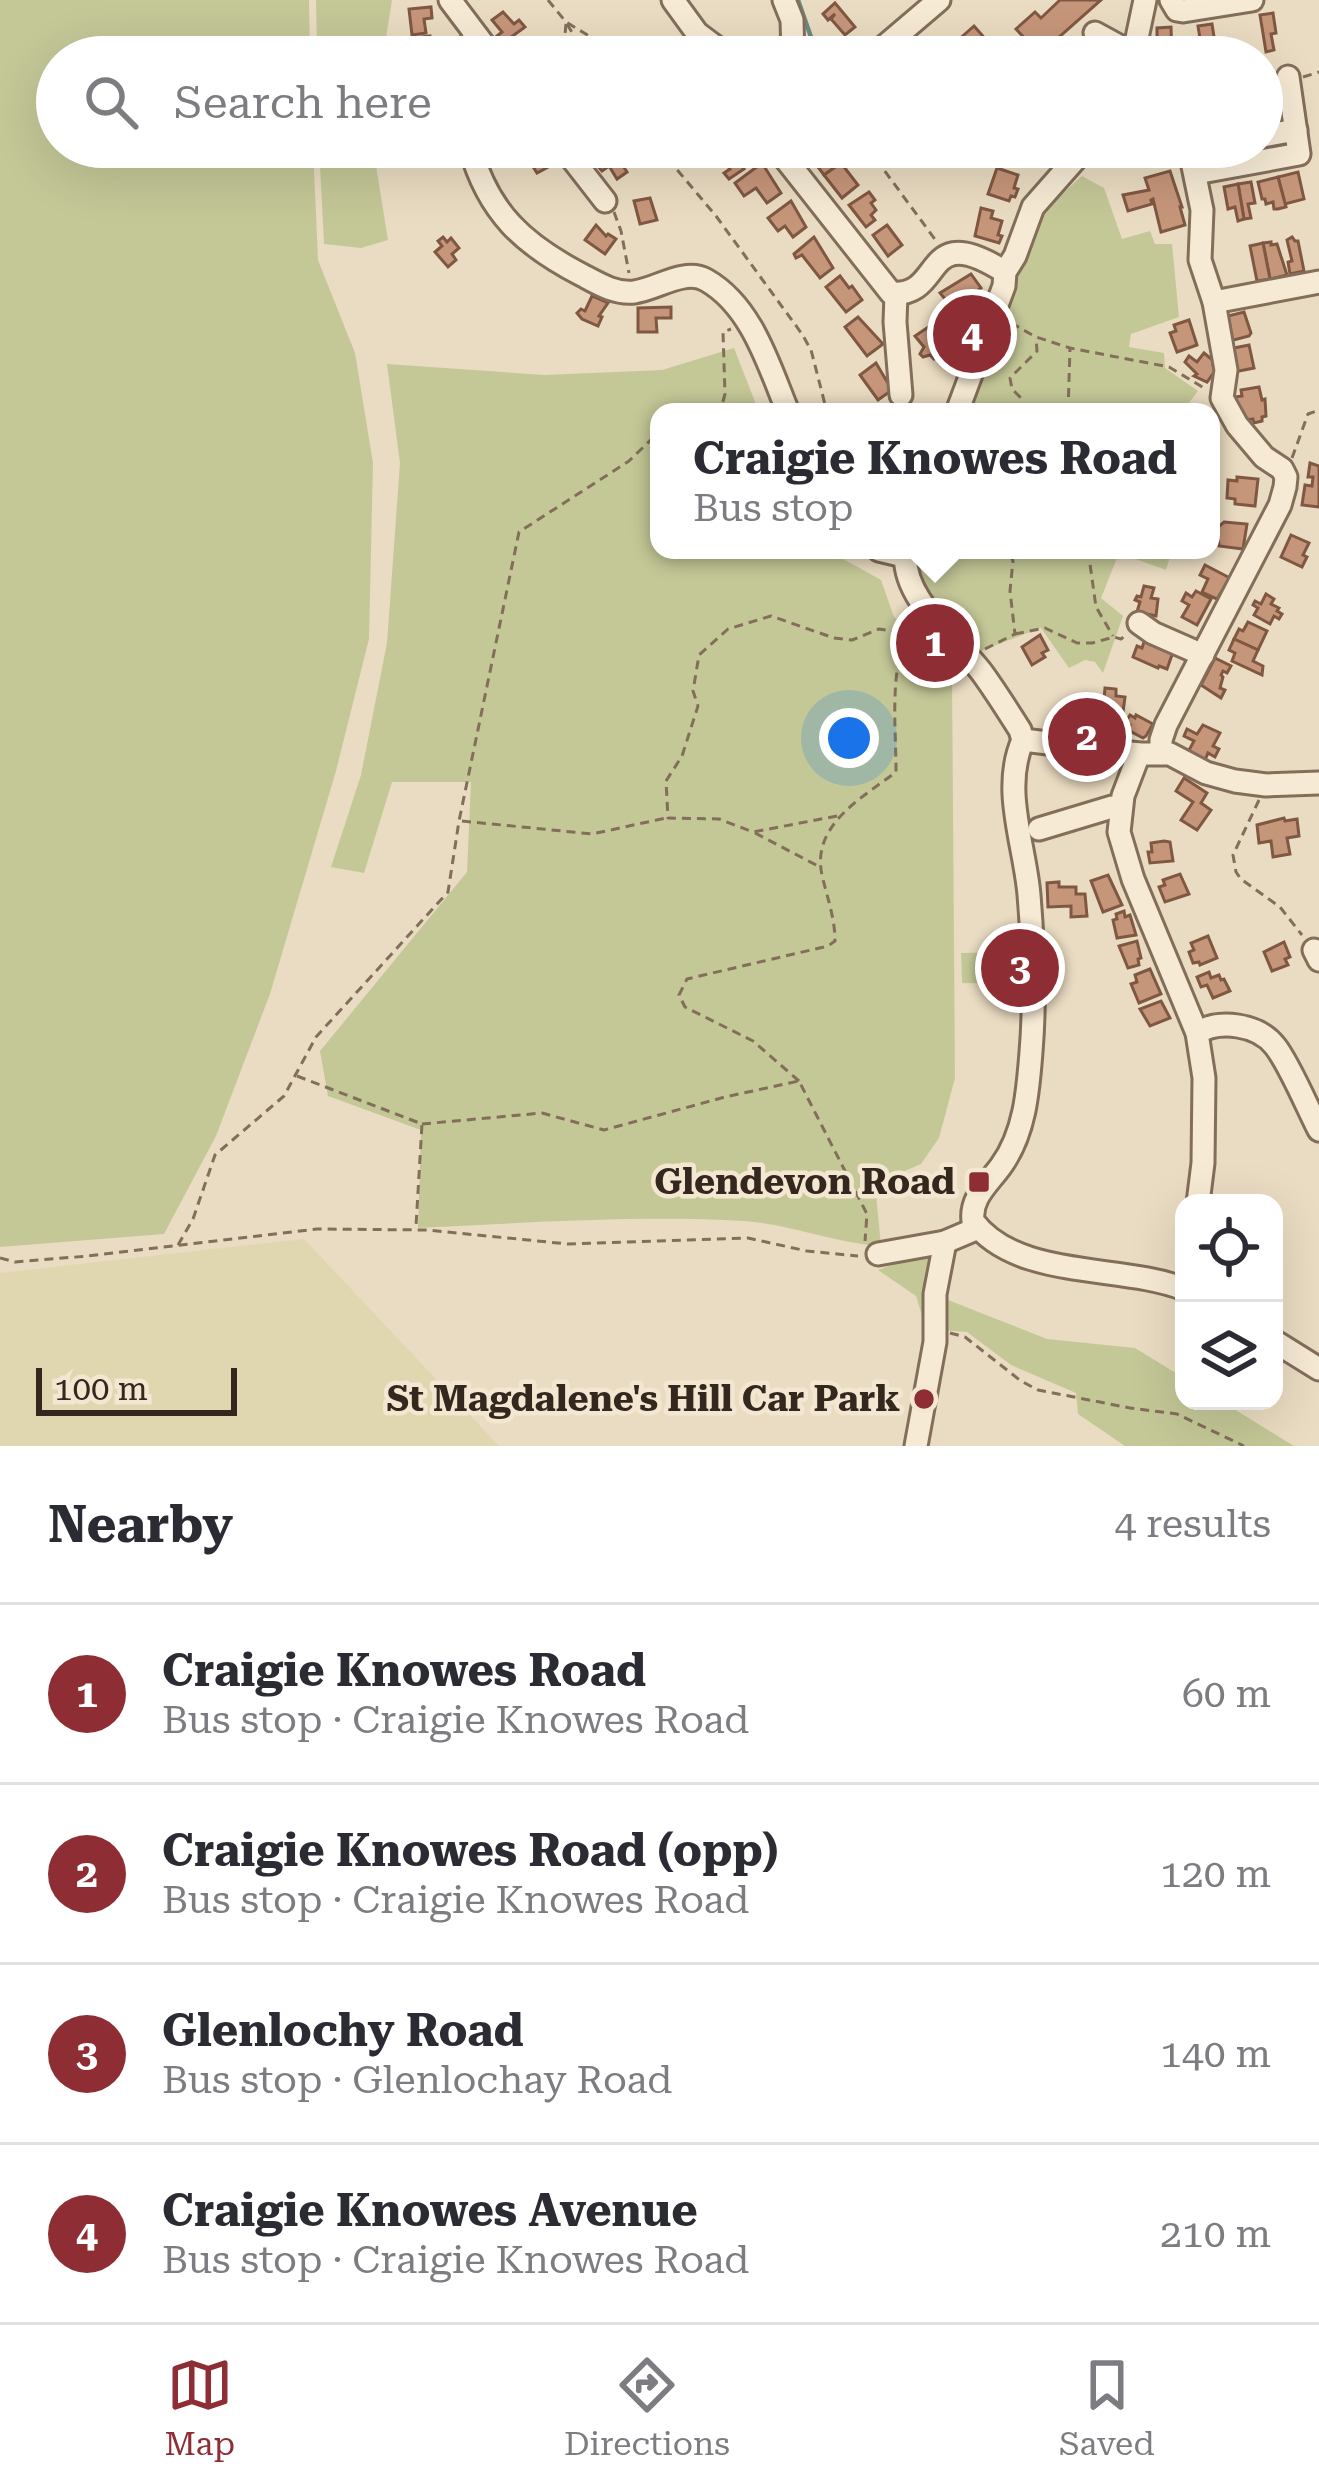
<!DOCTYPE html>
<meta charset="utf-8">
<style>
:root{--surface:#fff;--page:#f2f2f3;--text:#2b2b33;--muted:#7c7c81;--line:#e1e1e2;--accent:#8e2e34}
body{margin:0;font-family:"Roboto Serif",serif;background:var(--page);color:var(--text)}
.controls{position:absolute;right:36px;bottom:36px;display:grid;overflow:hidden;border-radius:24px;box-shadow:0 12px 48px #0002}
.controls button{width:108px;height:108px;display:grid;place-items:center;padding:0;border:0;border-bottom:3px solid var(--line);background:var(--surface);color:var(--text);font:60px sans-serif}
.scale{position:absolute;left:36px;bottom:30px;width:201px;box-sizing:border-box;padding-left:12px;border:6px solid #34271e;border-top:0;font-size:33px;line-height:42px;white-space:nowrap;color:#34271e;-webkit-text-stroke:9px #f3e7d1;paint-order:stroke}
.you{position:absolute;left:849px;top:738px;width:42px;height:42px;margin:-30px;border:9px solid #fff;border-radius:50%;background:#1a73e8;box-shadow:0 0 0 18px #1a73e833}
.badge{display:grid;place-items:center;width:78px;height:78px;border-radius:50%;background:var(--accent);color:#fff;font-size:39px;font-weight:700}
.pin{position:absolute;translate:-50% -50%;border:6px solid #fff;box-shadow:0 3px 12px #0006}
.popup{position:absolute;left:650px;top:403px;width:570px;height:156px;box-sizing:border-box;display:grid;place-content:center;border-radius:24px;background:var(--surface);filter:drop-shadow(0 3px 9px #0005);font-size:39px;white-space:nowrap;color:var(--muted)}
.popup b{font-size:45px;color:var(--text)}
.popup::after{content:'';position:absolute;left:50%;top:100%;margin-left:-24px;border:24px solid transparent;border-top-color:var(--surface)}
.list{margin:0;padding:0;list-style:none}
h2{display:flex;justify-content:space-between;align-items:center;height:156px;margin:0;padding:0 48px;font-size:51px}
h2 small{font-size:39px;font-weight:400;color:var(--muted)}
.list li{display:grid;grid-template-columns:78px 1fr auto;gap:36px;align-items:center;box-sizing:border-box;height:180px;padding:0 48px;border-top:3px solid var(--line)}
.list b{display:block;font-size:45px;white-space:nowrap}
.list p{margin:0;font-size:39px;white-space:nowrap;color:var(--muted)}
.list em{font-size:39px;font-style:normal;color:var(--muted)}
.icon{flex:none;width:66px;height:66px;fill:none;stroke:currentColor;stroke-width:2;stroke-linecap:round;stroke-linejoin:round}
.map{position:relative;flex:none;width:1319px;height:1446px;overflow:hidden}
.search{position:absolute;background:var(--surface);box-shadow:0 12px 48px #0002;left:36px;right:36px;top:36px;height:132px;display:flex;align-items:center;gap:30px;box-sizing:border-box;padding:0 42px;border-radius:66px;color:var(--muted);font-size:45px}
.sheet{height:876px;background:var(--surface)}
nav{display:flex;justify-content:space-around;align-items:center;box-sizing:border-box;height:168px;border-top:3px solid var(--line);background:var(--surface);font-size:33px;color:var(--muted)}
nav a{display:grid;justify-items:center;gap:6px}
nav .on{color:var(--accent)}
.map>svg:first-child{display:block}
.farmland{fill:#e0d6b0}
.green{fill:#c4c897}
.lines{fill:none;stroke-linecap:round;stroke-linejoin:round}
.stream{stroke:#6c8a81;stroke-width:4.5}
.building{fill:#c6967a;stroke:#805842;stroke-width:3}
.minor-casing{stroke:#836e5a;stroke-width:27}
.path{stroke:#836e5a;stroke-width:3;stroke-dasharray:9 6;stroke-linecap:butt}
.minor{stroke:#f6ead4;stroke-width:21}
.poi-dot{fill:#8e2e34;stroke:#f3e7d1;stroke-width:4.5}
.labels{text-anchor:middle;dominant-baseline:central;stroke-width:9;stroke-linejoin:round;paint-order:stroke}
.poi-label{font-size:36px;font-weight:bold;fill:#34271e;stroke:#f3e7d1;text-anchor:end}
</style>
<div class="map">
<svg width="1319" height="1446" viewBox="0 0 1319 1446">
<rect width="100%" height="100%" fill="#eadcc2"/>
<path class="farmland" d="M304,1239L499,1446H0V1273Z"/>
<g class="green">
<path d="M0,0H309L310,57H57V147H313L318,260L355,353L373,463L369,639L336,771L270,994L216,1136L164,1234L0,1247Z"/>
<path d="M316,0H392L383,57H317Z"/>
<path d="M319,147H373L388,240L361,248L324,244Z"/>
<path d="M1082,176L1104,188L1122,239L1150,231L1155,244H1172L1179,317L1131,334L1129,347L1164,353L1165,368L1198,391L1182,412H966L1040,214Z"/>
<path d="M734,348L759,412H659V550H827L881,580L894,617L952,673L955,1078L939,1138L921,1164L875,1184L881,1246C835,1243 790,1224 744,1221C636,1215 526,1223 418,1228L421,1130L328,1096L320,1051L467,872L471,782H392L364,873L331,867L361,775L387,643L400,463L387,364L544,375L662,370Z"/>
<path d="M919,550H1172L1166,570L1119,553L1101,598L1123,616L1103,673L1095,662L1085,660L1069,668L1041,628L981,651C948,627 914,594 919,550Z"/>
<path d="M1021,952L1022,984L962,983L961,953Z"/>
<path d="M932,1250L948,1300L1047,1339L1135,1348L1184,1378V1401H1221L1294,1446H1125L1078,1414L1076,1393L1011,1365L967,1332L926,1329L916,1296L878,1270Z"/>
</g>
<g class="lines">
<g class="stream">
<path d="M798,0L818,57"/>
<path d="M890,57L935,17"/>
</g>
</g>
<g class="building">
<path d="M1060,0H1101L1059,37L1077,57H1042L1016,29L1035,12L1041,18Z"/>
<path d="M835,3L855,27L845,35L831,19L835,14L828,20L823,14Z"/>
<path d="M431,7L432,18L424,19L426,33L412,35L409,9Z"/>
<path d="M503,12L514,24L519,20L525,27L503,43L497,36L502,32L492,20Z"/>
<path d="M1273,13L1276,33L1271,34L1274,50L1266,52L1260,15Z"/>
<path d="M1212,24L1215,43L1210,44L1212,57H1203L1198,26Z"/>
<path d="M974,26L989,43L973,57H939Z"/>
<path d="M1171,27L1172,57H1164V49H1157V28Z"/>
<path d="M430,36L433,57H415L413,38Z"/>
<path d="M714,147H738L744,156L737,160L744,169L729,179L724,173L730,169Z"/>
<path d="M817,147H828L841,163L824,175L808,154Z"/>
<path d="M536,149L542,159L547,157L552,165L537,173L530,162L523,166L519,159Z"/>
<path d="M614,152L627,172L617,179L609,166L602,171L596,164Z"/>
<path d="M762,163L781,193L767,203L756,188L744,196L735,183Z"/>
<path d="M841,163L858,185L842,198L824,175Z"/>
<path d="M997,168L1018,175L1014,188L1018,189L1015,197L1011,196L1009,201L988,194Z"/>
<path d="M1170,171L1182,207H1180L1185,225L1161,232L1153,199L1151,200L1152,204L1128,211L1123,195L1149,190L1145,178Z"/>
<path d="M1298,172L1304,199L1285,204L1278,177Z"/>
<path d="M1278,177L1286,207L1278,209H1274L1273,202L1266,204L1265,199H1262L1258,182Z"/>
<path d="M1251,182L1255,203L1248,204L1251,218L1244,219L1238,184Z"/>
<path d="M1238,184L1244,219L1238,221L1235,207L1228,209L1224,187Z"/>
<path d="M869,192L875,200L871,203L876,210L871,215L875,220L866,227L849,205Z"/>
<path d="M650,198L657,220L640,224L634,201Z"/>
<path d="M791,201L806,227L793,237L785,226L778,231L768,218Z"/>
<path d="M981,208L993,211L991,218L1002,221L998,235L1002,236L999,243L975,236Z"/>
<path d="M596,225L606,236L608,234L616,239L605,254L585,240Z"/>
<path d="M887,225L902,245L888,256L873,235Z"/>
<path d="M443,237L447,242L451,238L459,248L452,254L456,260L448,267L435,252L442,246L438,241Z"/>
<path d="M814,237L833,268L820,278L802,255L796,258L794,254Z"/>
<path d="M1292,237L1295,241H1298L1304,271L1290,274L1288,262L1292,261L1287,240Z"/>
<path d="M1271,242V245L1277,244L1287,275L1270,279L1263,243Z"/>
<path d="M1263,243L1270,279L1257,281L1250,246Z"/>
<path d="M971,274L981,288L953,309L940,293Z"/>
<path d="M840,276L849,288L852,286L862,300L846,312L826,287Z"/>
<path d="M592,296L608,303L599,316L602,317L598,326L582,319L577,313L581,309L585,311Z"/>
<path d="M671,307V318H656L657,332H638V308Z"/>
<path d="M1244,312L1251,333L1249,336L1230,341L1224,317Z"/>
<path d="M858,317L883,344L867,356L845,327Z"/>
<path d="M948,317L960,331L946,343L949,348L934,359L930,355L923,357L920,354L924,347L915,336L930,326L933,329Z"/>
<path d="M1189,320L1197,345L1177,352L1170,333L1176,331L1174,325Z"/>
<path d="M1249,345L1254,368L1234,372L1229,349Z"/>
<path d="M1204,353L1215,362L1213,365L1217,368L1207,382L1194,376L1197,374L1185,362L1189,356L1197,362Z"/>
<path d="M876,363L892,390L878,400L860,375Z"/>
<path d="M1259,387L1262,400L1265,399L1266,416L1262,417V421L1254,423L1253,419L1241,420L1228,398L1242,396L1241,390Z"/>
<path d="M1310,463L1319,466V507L1302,505L1305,485L1312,486L1313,477H1308Z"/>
<path d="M1237,477L1258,479L1255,506L1235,504V499L1227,498L1228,480L1237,481Z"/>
<path d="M1224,522L1247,524L1243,549L1219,546L1217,528Z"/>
<path d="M1291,535L1309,543L1303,555L1307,557L1302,567L1281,557Z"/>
<path d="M1205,565L1230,578L1217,599L1202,592L1208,579L1200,575Z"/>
<path d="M1144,586L1154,588L1151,598L1158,599L1156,616L1147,614L1145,618L1136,615L1140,602L1135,600L1137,596L1141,597Z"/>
<path d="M1196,591L1211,599L1197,625L1182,617L1189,605L1182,601L1186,593L1192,597Z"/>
<path d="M1266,594L1274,599L1271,604L1279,608L1277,611L1282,614L1279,619L1274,616L1270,624L1254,615L1258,608L1253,605L1255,601L1261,604Z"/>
<path d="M1248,622L1267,631L1258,650L1234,639L1239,629L1243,631Z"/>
<path d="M1040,635L1048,650L1042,653L1045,657L1032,665L1022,647Z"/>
<path d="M1145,639L1173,652L1167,669L1159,666L1158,668L1133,657L1137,646L1142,648Z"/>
<path d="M1234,639L1258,650L1253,661L1263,666L1262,675L1232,661L1235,653L1229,650Z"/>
<path d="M1215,658L1231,666L1227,673L1223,671L1221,675L1223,677L1220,688L1225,690L1221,698L1201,685Z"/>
<path d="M1105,688L1116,689V696L1125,697L1123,712L1103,710Z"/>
<path d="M1130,715L1135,718L1136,715L1153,724L1146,736L1143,738L1128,730L1130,725L1125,723Z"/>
<path d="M1203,725L1220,733L1213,746L1219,749L1215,757L1208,753L1205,760L1188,752L1194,741L1184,736L1187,729L1197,734Z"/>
<path d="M1184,778L1207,793L1201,803L1211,810L1197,830L1181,820L1193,802L1176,791Z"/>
<path d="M1284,818L1285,821L1297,819L1299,836L1287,838L1290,854L1273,857L1271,841L1259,843L1257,825Z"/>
<path d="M1164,841L1170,842L1173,861L1150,863L1148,852H1152L1151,843Z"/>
<path d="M1180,874L1189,894L1165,902L1159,887L1165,885L1163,880Z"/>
<path d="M1108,875L1122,905L1103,912L1091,881Z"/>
<path d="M1059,882V887H1076V894H1085L1087,916L1071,917V906L1048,907L1047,883Z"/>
<path d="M1124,911L1125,917L1130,915L1136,935L1117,938L1113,920L1117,919L1116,914Z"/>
<path d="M1208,936L1217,958L1200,965L1199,962L1193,963L1189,952L1194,950L1191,943Z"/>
<path d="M1137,941L1141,958L1138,959L1139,965L1128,968L1119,946Z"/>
<path d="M1284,942L1290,957L1285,959L1288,965L1272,971L1264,952Z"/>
<path d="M1150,969L1161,994L1139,1003L1131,984L1137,982L1135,975Z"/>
<path d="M1209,972L1211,978L1219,975L1221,980L1224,979L1230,991L1213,998L1207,985L1201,987L1197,977Z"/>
<path d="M1161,1001L1170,1018L1150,1026L1140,1009Z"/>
</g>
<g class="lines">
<g class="minor-casing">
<g id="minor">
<path d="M450,0L493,57"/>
<path d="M673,0L697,33L729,57"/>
<path d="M784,0L792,20L793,57"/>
<path d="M1171,0L1177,10L1183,11L1252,0"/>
<path d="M1095,33L1139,57"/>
<path d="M458,57L477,36"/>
<path d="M872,57L939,0"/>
<path d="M1133,57L1145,0"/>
<path d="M1262,136L1296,130"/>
<path d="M470,147C488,213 524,245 582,275C599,284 615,294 634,292C657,289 684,268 706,280C752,306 769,366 788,412"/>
<path d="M563,147L605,201"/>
<path d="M776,147L891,293C946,298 920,218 1005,272"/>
<path d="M1196,173L1299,154L1288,77"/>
<path d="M896,294L895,322L901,395"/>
<path d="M1214,302L1319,282"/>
<path d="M957,412L1004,286L1005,272L1015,256L1033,207L1086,147"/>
<path d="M879,550L904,556"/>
<path d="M906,550C899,598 958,640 983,674C996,692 1008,711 1020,730L1023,740"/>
<path d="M1139,623L1153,633L1203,655"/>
<path d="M1023,740C1001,789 1025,845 1029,895C1033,943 1035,1004 1031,1052C1028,1091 1025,1133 1001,1166C988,1184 970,1198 973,1221C1017,1280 1121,1264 1184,1289"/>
<path d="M1023,740L1139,754H1170L1206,773L1235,781L1266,785L1319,783"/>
<path d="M1161,753V740L1166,725L1280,505L1285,487L1286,477L1282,469L1264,457L1237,425L1222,398L1226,370L1214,302L1200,260L1202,210L1189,147"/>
<path d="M1139,754L1123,796L1119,832L1133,879L1197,1033L1204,1078L1203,1163L1198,1203"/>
<path d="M1039,829L1112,807L1120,808"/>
<path d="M1314,950L1319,960"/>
<path d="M1197,1033C1219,1019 1258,1024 1275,1046C1290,1065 1307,1107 1319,1130"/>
<path d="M878,1254L945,1242"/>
<path d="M1274,1341L1319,1369"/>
<path d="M916,1446L935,1342V1294L945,1242L978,1228"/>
</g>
</g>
<g class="path">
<path d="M548,0L566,22L594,39L669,57"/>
<path d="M566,24L564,45L573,57"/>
<path d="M567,24L587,57"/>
<path d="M1303,77L1319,72"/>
<path d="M658,147L716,216L802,334L811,350L827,412"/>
<path d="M867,147L937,242"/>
<path d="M614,212L621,231L629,273"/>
<path d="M1011,323L1036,337L1070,348L1169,367L1204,388"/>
<path d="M683,412L695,408L714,411L722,405L725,394L723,332L731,329"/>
<path d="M1023,412L1022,399L1012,389L1010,378L1037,351L1036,338"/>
<path d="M1068,412L1070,348"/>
<path d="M1292,458L1308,414L1319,410"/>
<path d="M1088,550L1096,607L1113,636"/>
<path d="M1015,634L1045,628L1077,643H1092L1114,637L1121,639L1126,635"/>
<path d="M985,649L1015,634L1010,591L1013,561L1009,550"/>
<path d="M1259,800L1233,855L1236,872L1241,879L1280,907L1302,935"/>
<path d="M837,816L753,832L719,819L668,818L666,781L682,756L698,706L693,691L699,655L728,629L771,616L834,638L852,640L879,629L903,633"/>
<path d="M462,821L592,834L666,818"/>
<path d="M755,833L820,867"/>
<path d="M297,1076L422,1124L416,1226"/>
<path d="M799,1081L753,1041L685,1007L679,995L687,979L828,946L835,941C835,918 827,897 822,875C811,825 862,798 896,772C896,721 888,665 913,619"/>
<path d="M422,1124L542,1113L604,1130L725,1097L799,1081L867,1214L865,1241"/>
<path d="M178,1245L193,1219L215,1155L284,1096L316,1037L448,892L459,821L519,532L629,461L659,432"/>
<path d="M0,1258L15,1262L88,1256L317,1229L427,1230L568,1244L748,1238L807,1251L858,1256"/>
<path d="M950,1333L965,1337L1021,1381L1038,1390L1130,1408L1177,1414L1244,1446"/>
</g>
<use href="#minor" class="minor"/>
</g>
<g class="poi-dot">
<rect x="967" y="1170" width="24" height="24" rx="6"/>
<circle cx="924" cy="1399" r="12"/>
</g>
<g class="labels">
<g class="poi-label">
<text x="955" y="1182">Glendevon Road</text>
<text x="900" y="1399">St Magdalene's Hill Car Park</text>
</g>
</g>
</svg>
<div class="controls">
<button><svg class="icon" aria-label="locate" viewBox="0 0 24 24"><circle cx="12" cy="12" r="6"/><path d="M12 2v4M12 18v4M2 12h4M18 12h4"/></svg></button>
<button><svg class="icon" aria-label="layers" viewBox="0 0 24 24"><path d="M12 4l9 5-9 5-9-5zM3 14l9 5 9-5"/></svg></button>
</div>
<div class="scale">100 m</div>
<div class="you"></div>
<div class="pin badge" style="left:935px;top:643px">1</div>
<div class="popup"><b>Craigie Knowes Road</b>Bus stop</div>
<div class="pin badge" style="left:1087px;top:737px">2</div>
<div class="pin badge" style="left:1020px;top:968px">3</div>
<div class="pin badge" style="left:972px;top:334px">4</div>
<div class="search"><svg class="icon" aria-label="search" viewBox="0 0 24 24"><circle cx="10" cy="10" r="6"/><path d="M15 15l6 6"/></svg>Search here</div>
</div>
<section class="sheet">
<h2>Nearby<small>4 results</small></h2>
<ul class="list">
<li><span class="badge">1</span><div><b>Craigie Knowes Road</b><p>Bus stop · Craigie Knowes Road</p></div><em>60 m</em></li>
<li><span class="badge">2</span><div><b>Craigie Knowes Road (opp)</b><p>Bus stop · Craigie Knowes Road</p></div><em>120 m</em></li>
<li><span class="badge">3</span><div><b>Glenlochy Road</b><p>Bus stop · Glenlochay Road</p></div><em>140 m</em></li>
<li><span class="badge">4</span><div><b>Craigie Knowes Avenue</b><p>Bus stop · Craigie Knowes Road</p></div><em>210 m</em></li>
</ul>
</section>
<nav>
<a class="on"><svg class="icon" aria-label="map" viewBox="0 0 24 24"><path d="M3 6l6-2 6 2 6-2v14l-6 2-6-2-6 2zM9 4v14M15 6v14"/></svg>Map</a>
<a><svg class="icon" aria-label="directions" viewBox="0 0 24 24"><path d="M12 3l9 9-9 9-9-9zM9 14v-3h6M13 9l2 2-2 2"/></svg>Directions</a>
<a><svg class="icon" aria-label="saved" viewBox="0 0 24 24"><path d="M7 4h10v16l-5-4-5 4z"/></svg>Saved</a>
</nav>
